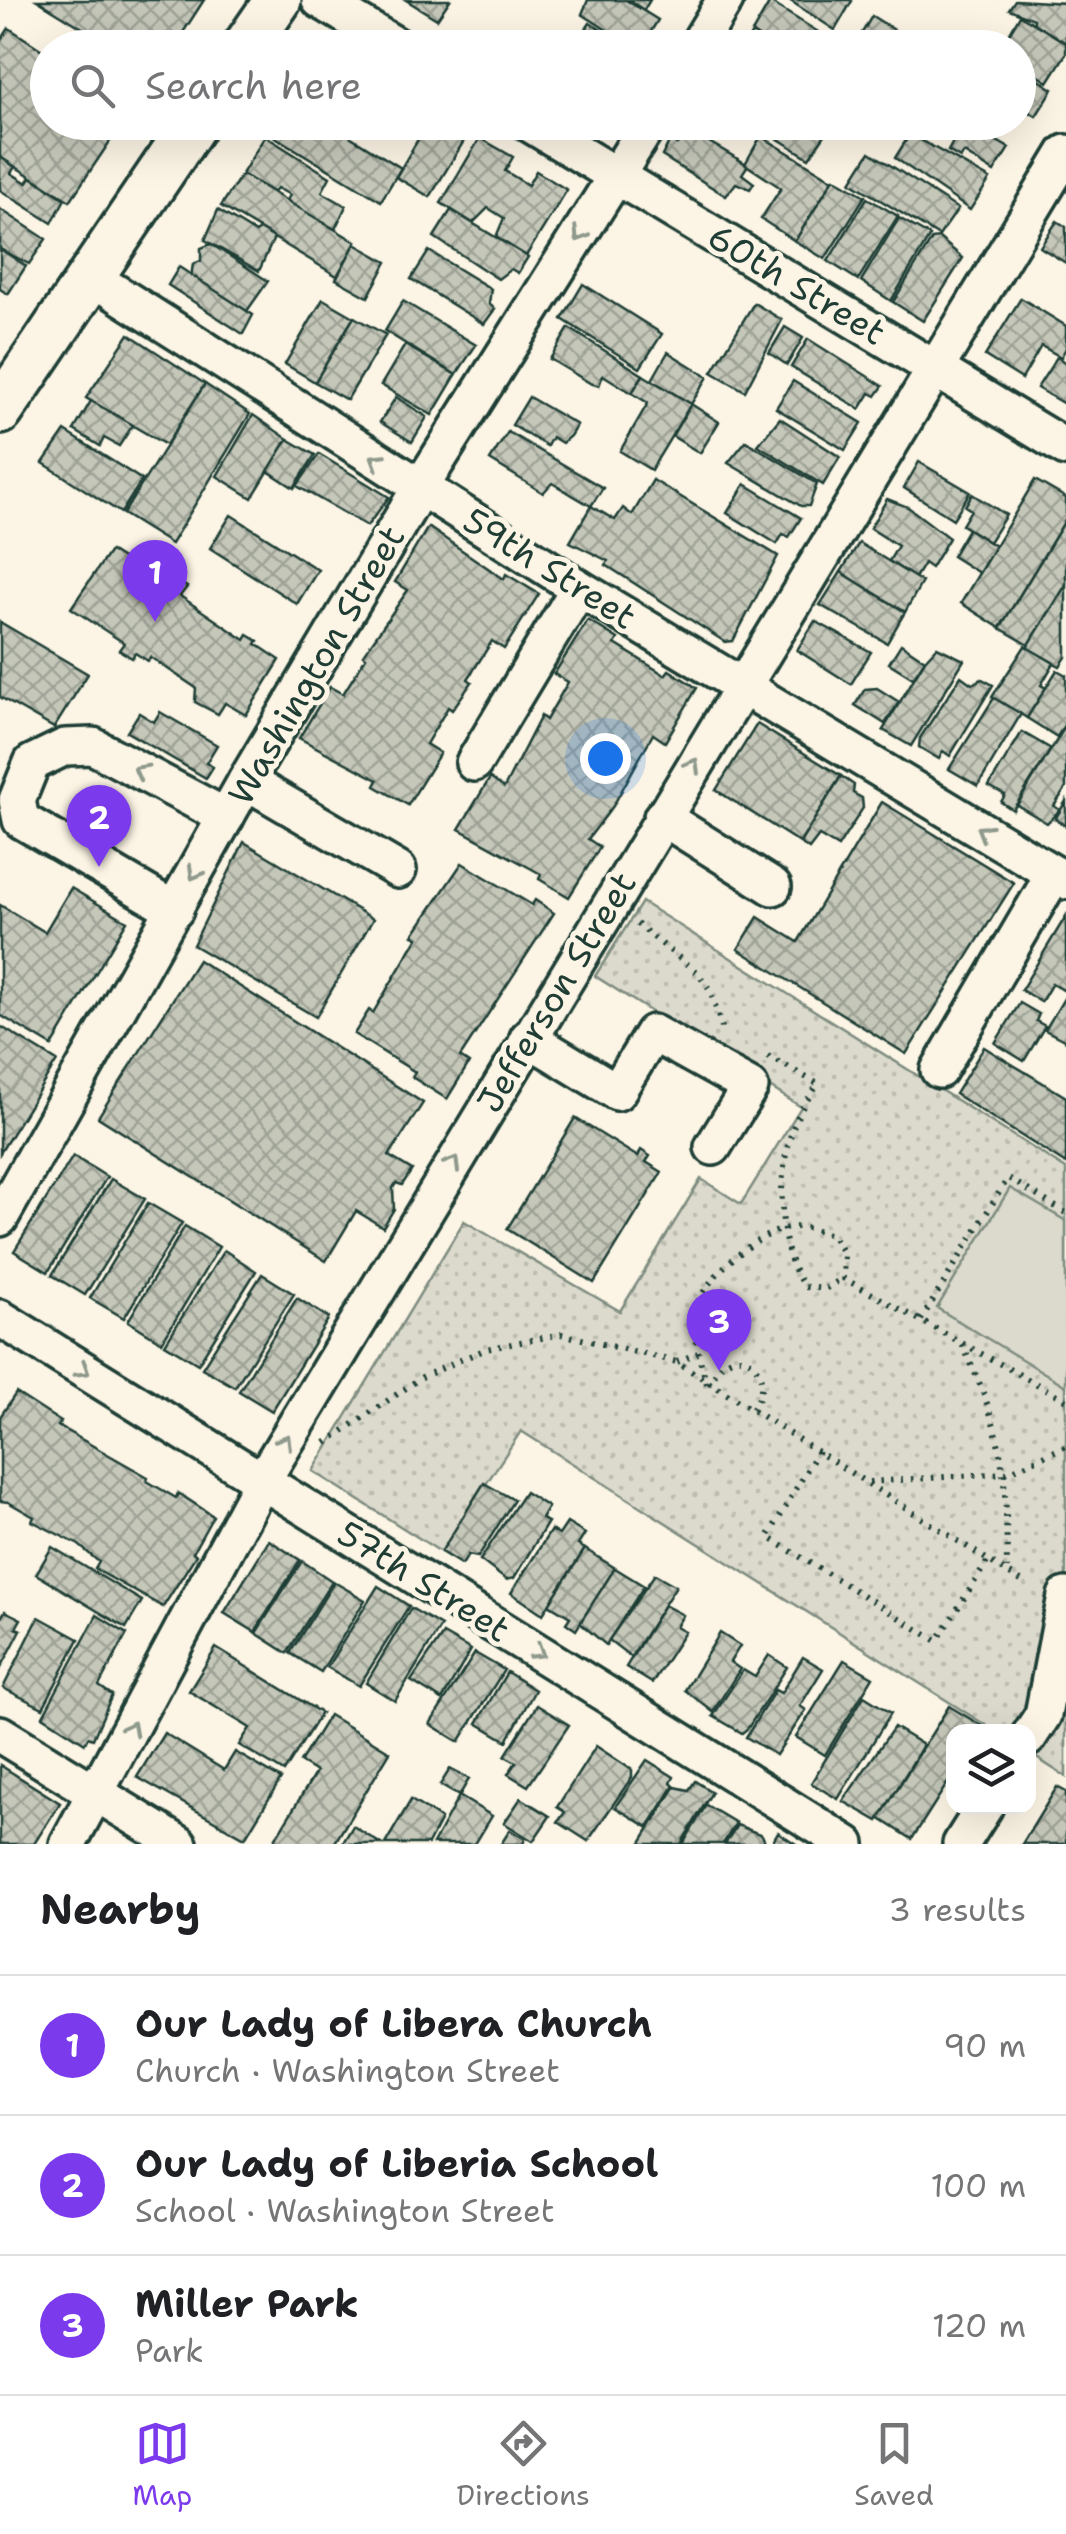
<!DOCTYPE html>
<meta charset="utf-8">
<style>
:root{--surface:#fff;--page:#f6f6f6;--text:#202124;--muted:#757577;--line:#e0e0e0;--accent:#7c3aed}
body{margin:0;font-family:"Shantell Sans",sans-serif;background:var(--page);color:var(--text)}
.controls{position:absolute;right:30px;bottom:30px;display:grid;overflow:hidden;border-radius:20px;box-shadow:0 10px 40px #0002}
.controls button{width:90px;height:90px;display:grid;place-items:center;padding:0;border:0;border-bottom:2px solid var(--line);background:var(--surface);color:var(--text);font:50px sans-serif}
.you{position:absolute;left:605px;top:758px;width:35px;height:35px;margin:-25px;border:8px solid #fff;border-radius:50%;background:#1a73e8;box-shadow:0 0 0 15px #1a73e833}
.badge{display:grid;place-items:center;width:65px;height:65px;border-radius:50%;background:var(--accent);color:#fff;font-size:32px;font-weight:700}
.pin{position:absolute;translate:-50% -82px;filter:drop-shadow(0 2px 5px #0008)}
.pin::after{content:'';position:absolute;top:52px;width:35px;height:30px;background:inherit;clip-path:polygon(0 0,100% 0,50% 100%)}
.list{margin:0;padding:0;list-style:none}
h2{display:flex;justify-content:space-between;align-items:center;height:130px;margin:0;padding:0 40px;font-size:42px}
h2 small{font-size:32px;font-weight:400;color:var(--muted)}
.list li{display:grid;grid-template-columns:65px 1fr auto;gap:30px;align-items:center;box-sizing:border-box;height:140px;padding:0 40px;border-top:2px solid var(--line)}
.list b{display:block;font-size:38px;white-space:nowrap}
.list p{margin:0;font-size:32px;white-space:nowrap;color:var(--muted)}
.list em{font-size:32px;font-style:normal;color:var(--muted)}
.icon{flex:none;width:55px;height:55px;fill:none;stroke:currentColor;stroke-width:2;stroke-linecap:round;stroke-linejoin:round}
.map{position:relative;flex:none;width:1066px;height:1844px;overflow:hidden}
.search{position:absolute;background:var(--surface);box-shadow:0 10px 40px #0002;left:30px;right:30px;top:30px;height:110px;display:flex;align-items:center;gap:25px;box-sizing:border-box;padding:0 35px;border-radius:55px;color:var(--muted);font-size:38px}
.sheet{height:550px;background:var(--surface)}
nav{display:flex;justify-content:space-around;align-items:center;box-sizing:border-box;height:140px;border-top:2px solid var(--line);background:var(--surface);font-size:28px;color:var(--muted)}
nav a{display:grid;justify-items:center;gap:5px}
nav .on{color:var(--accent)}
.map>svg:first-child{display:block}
.park{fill:url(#park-dots);stroke:#7e8c80;stroke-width:2.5}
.garden{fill:#dcdacc;stroke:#7e8c80;stroke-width:2.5}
.building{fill:url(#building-cross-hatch);stroke:#1f3d34;stroke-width:2.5}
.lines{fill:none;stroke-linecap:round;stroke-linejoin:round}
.minor-casing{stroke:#1f3d34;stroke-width:42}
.major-casing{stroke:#1f3d34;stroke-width:52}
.path{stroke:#1f3d34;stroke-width:6;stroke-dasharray:2.5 8;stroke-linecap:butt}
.minor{stroke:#fcf5e5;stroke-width:35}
.major{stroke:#fcf5e5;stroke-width:45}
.oneway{stroke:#8e998c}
.labels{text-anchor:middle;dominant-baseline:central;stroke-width:10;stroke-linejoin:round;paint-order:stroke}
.street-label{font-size:35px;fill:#1f3d34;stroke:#fcf5e5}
</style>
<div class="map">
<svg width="1066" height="1844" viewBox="0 0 1066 1844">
<defs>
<pattern id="park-dots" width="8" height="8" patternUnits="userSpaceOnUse" patternTransform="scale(2.5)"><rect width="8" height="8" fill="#dcdacc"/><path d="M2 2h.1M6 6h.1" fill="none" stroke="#bcbcb0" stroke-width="1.8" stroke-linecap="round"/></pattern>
<pattern id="building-cross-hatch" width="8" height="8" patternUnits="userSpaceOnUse" patternTransform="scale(2.5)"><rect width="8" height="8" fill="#c5c7b9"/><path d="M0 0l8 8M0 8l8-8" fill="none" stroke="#9fa397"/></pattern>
</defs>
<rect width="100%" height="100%" fill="#fcf5e5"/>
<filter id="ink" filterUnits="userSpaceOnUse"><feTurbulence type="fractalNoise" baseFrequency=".01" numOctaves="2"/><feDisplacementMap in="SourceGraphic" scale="20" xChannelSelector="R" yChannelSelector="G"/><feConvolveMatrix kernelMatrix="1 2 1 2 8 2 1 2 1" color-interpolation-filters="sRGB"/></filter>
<g filter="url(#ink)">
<path class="park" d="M642,902L1066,1169V1777L1029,1753L1028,1732L995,1731L521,1431L441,1552L313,1471L464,1221L620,1311L701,1179L741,1204L801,1107L595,976Z"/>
<path class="garden" d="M1010,1188L1066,1221V1386L937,1308Z"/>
<g class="building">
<path d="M37,0H204L173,48H115Z"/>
<path d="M406,0H450L437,19Z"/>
<path d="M588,0H626L658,20L641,48H635L582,14Z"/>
<path d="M628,0H650L644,10Z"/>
<path d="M789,0H850L852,1L835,30Z"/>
<path d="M1015,0L1066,3V43L1034,24V19L1009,9Z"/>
<path d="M770,2L839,45L775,48L752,33Z"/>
<path d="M1020,15L1066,43V54L1048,82L1018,62V48H1001Z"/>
<path d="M872,16L912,41L908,48H853Z"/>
<path d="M590,23L631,48H588L578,41Z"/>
<path d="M9,28L48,54V122H123L70,201L0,157V42Z"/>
<path d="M516,28L546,46L504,48Z"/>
<path d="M752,33L775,48H743Z"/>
<path d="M95,35L115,48H72L79,36L91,42Z"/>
<path d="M1018,66L1053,89L1036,116L1018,105Z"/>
<path d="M273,122H327L401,168L381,201L267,132Z"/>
<path d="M428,122H456L470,131L430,197L396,177Z"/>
<path d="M751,122H818L829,129L809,158Z"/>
<path d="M964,122L1009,148L994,172L964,153L960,158L948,151Z"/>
<path d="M976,122H1014L1001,138Z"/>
<path d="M692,132L748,165L742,174L754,183L750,189L736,183L726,196L662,156L670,140L677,144L683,135Z"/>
<path d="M910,134L990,179L970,210L895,158Z"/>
<path d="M265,136L330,177L322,192L346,206L335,229L295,207L287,200L290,195L277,188L274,193L242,174Z"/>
<path d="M761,136L833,180L795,241L761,219L781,188L745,164Z"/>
<path d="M480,138L513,157L505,171L528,185L536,171L567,190L526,256L496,237L504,218L488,208L473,223L441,203Z"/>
<path d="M870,152L958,209L939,236L851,182Z"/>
<path d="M0,157L15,167L11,173L27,183L31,177L65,199L52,223L0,190Z"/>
<path d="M242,174L356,242L337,276L221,206Z"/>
<path d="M834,178L865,196L825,259L795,241Z"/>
<path d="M867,198L898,216L858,280L828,261Z"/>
<path d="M0,209L46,239L29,264L0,249Z"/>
<path d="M218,210L256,233L259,229L274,238L259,271L205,240Z"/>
<path d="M451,210L528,257L518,273L511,269L498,279L434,237Z"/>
<path d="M899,218L930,236L891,301L861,281Z"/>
<path d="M1057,221L1066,227V263L1040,247Z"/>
<path d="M939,238L963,258L923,321L893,302L932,239Z"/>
<path d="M211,244L268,281L247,311L191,277L193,264L201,261V248Z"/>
<path d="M355,244L387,262L368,297L336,279Z"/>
<path d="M0,249L26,266L8,294L0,289Z"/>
<path d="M429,251L491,289L489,304L495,309L484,324L411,279Z"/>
<path d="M179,267L253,315L243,334L168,285Z"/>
<path d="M583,284L662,334L640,368L562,319Z"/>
<path d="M1021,298L1066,326V348L1061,357L1041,346L1022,379L985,356Z"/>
<path d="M323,299L354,317L315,382L285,364Z"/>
<path d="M403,301L476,345L456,375L385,331Z"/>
<path d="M754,303L782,320L745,391L712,372Z"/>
<path d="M354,317L386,335L347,400L315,382Z"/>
<path d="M785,327L803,338L787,365L769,353Z"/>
<path d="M569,328L643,375L632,393L603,375L599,386L590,383L550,359Z"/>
<path d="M129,334L205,384L166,445L86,398Z"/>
<path d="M808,339L883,386L876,396L870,393L860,409L791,367Z"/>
<path d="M405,345L456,375L432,415L381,385Z"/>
<path d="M668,352L708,377L691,404L652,380Z"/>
<path d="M1057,357L1066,363V405L1037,388Z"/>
<path d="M643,375L691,404L651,470L620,451L648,403L632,393Z"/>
<path d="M793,381L862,423L845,450L776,408Z"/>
<path d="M205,384L250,414L171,544L123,514Z"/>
<path d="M396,397L427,417L412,442L380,422Z"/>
<path d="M529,397L577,425L570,436L562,443L552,437L547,446L512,425Z"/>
<path d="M91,401L133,425L119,446L104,438L100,446L74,430Z"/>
<path d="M691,404L719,422L700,453L672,436Z"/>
<path d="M253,415L288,439L252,498L217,476Z"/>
<path d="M780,418L840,457L823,485L758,445Z"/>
<path d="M65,431L142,480L121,513L43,463Z"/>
<path d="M508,432L603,488L591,506L552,483L543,493L490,460Z"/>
<path d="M288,439L315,455L294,488L268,471Z"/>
<path d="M746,441L817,484L809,506H801L728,463Z"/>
<path d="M319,454L389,497L367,526L297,486Z"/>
<path d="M919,462L970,492L953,519L904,488Z"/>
<path d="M653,480L778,556L733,641L725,642L606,565L608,561L570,542L591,506L615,520L623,508L632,515Z"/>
<path d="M1035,480L1066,498V519L1000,628L961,603Z"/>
<path d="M745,484L801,518L789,537L783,534L777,544L727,513Z"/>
<path d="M972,494L1006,515L989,542L962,525L971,510L965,506Z"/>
<path d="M887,499L908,507L949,538L931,568L924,563L915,578L889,561L898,546L870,528Z"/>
<path d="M231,515L318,570L297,604L210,548Z"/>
<path d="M1066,519V585L1029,645L1000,628Z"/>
<path d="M428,527L504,579L506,574L539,594L504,649L492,641L468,679L472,682L452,710L448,707L426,744L440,753L408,805L375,786L378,780L299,738L330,687L343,694L366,657L363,655L408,590L395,582Z"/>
<path d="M968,529L995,546L979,573L952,556Z"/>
<path d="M859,543L922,582L905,612L841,572Z"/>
<path d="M110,551L160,583L166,573L187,587L180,596L245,640L248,635L258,641L256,644L280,660L246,715L225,703L218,714L195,702L196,688L150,657L148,661L135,653L132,658L119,650L124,643L71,608Z"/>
<path d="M841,572L905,612L887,643L820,605Z"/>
<path d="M1066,585V657L1060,666L1027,648Z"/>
<path d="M588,620L618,639L615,644L665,675L669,670L697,688L665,742L653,734L613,806L588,839L600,847L569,897L539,879L541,874L459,829L490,778L504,788L541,716L546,720L568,682L554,674Z"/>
<path d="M815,621L871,652L851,684L797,650Z"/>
<path d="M0,622L88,674L54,728L0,697Z"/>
<path d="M901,644L925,660L913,678L889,663Z"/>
<path d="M1025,646L1054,663L1041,685L1046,688L1027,718L992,697Z"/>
<path d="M937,647L964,660L911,746L883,730L925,660Z"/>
<path d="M1057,670L1066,675V722L1057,737L1027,718Z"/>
<path d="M961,676L972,684L982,679L993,685L950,756L943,751L939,759L919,747L920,738Z"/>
<path d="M877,688L899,702L885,724L855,705L865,689Z"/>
<path d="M994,698L1021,714L978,786L949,769Z"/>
<path d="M160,712L217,745L206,763L213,767L206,778L127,732L139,713L154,722Z"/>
<path d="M757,724L841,776L800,843L716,790Z"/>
<path d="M1066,725V788L1054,806L1060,810L1047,823L1017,805Z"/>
<path d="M1022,732L1051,749L1013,810L1001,802L1005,795L989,786Z"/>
<path d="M841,776L854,785L853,793L862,798L863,808L838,847L819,836L809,849L800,843Z"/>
<path d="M1066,801V826L1055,819Z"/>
<path d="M882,802L1014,883L906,1054L738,949L758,917L798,942Z"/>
<path d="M244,842L373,919L316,1017L193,945Z"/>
<path d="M462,863L532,905L535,900L554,913L460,1057L469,1063L447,1099L412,1077L415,1072L354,1034L369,1010L373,1013L418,937L413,935Z"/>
<path d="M71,888L127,921L52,1046L0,1015V905L45,932Z"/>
<path d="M1066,916V986L1063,990L1052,983L1041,1002L1021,990Z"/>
<path d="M198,960L423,1103L389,1156L412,1170L402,1185L396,1183L393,1188L394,1209L383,1227L356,1211L326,1261L98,1117Z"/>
<path d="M1066,995V1041L1045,1030Z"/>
<path d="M1020,1003L1039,1014L1036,1021L1045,1026L1024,1061L995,1043Z"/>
<path d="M0,1026L57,1061L0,1153Z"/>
<path d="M984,1047L1066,1097V1164L955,1094Z"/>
<path d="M575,1118L638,1157L641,1150L650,1156L646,1162L662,1172L594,1283L507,1229Z"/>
<path d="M73,1156L107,1177L48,1272L14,1251Z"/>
<path d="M111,1179L145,1199L85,1295L52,1275Z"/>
<path d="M148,1203L182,1223L124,1318L90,1298Z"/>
<path d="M185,1226L219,1247L162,1342L128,1321Z"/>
<path d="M224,1250L256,1271L198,1364L165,1344Z"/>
<path d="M262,1274L294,1294L235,1387L202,1368Z"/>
<path d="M297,1298L329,1318L272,1411L239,1391Z"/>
<path d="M16,1393L61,1422L58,1426L148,1477L147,1481L176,1498L178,1493L213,1516L193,1552L196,1555L163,1607L95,1569L99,1562L79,1545L32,1521L34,1517L8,1502L0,1501V1417Z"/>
<path d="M484,1483L514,1500L478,1557L468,1555L462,1565L441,1552Z"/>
<path d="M525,1492L548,1507L541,1519L548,1522L514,1578L506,1580L480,1560Z"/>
<path d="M567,1523L585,1534L578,1545L585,1549L543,1614L511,1593L551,1530L559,1535Z"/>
<path d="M269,1540L300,1560L255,1632L224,1613Z"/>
<path d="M52,1547L142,1601L126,1628L36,1574Z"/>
<path d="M585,1549L615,1568L576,1630L566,1623L570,1617L549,1604Z"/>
<path d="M302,1561L332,1581L287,1653L256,1633Z"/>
<path d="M615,1568L644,1586L606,1645L580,1623Z"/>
<path d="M655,1574L676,1586L631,1657L609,1640Z"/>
<path d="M334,1582L365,1600L321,1672L290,1653Z"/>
<path d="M378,1586L409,1606L359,1686L327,1667Z"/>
<path d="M664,1605L683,1615L676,1627L685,1632L652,1683L626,1667Z"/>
<path d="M411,1608L441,1626L395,1701L366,1683Z"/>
<path d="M5,1611L21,1619L16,1628L21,1630L0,1670V1619Z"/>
<path d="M97,1615L127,1634L99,1686L112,1695L93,1739L88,1737L85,1743L43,1716Z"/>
<path d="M39,1617L79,1639L43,1708L3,1688Z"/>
<path d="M720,1633L740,1646L730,1662L740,1669L713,1712L685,1690Z"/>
<path d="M443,1634L471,1650L442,1700L411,1681Z"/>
<path d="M216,1648L321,1713L284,1772L239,1745L250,1728L189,1691Z"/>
<path d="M475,1653L504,1670L459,1742L430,1724Z"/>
<path d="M769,1655L787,1667L748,1728L742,1733L713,1716L743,1670L755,1677Z"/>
<path d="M803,1657L823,1669L800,1706L806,1710L776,1755L746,1737L775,1690L781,1693Z"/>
<path d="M844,1660L873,1677L825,1755L796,1737Z"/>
<path d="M507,1672L535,1690L507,1741L477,1723Z"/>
<path d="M864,1696L891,1713L838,1799L811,1783Z"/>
<path d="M537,1705L569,1725L528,1786L508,1774L516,1762L505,1756Z"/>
<path d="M949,1706L982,1726L979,1732H954V1773L912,1839L879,1818Z"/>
<path d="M329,1715L390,1752L334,1844H272L316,1772L300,1762Z"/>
<path d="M894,1727L923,1745L878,1821L843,1801Z"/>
<path d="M164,1733L224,1770L235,1752L281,1779L245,1838L137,1777Z"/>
<path d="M596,1746L632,1770V1777L588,1841L558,1822L565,1812L557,1807Z"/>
<path d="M647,1760L674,1777L671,1783L674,1786L648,1827L615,1807Z"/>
<path d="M0,1765L60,1803L34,1844H0Z"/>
<path d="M450,1769L469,1779L459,1796L440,1785Z"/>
<path d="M695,1781L712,1792L681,1844H640L675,1787L689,1790Z"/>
<path d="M1057,1787L1066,1792V1844H1022Z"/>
<path d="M459,1796L492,1816L475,1844H433Z"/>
<path d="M521,1798L550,1816L533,1841L504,1823Z"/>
<path d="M411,1800L441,1819L428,1844H385Z"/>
<path d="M706,1805L736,1823L723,1844H683Z"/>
<path d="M737,1825L762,1835L766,1844H725Z"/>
<path d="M353,1826L381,1844H342Z"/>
<path d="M510,1830L525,1839L523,1844H501Z"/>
<path d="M778,1832L796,1844H771Z"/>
</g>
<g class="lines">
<g class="minor-casing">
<g id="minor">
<path d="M320,0L400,48"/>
<path d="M696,48L725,0"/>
<path d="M527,122L1066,448"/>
<path d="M91,277L579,588L1066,881"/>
<path d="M474,763L579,588"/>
<path d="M246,781L398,870"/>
<path d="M662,817L773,887"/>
<path d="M175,910L21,820L17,800L32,763L65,747L93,746L226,817"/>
<path d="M528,1038L617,1092L653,1033L750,1087L713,1147"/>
<path d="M939,1070L1054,874"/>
<path d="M0,1218L246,781L420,488L650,122"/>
<path d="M0,1318L847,1844"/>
<path d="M0,1734L179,1844"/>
<path d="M1028,1738L1043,1715L1066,1596"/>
<path d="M68,1844L262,1481L1066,153"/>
<path d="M961,1844L985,1806"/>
</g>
</g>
<g class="major-casing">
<g id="major">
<path d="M245,48L278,0"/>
<path d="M0,411L195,122"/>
</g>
</g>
<g class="path">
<path d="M637,924L698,973L710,990L723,1031"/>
<path d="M768,1056L818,1084C811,1095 802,1106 797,1118C777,1162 774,1248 805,1287L825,1289L843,1278"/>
<path d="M921,1320L1008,1178L1066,1213"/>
<path d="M962,1344C1005,1434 1006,1472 1007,1569"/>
<path d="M677,1362L698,1353"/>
<path d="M707,1384C700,1361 691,1332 697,1307C705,1276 757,1234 788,1228C804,1225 818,1230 833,1236L844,1255L843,1278L1066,1400"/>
<path d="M708,1384C713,1379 718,1368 723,1364C751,1343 775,1381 752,1410"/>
<path d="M326,1443L422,1377L486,1349L561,1334L677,1362L1024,1583"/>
<path d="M818,1451L768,1537L937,1641L989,1559"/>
<path d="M869,1482L1006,1473L1066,1446"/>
</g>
<use href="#minor" class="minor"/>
<use href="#major" class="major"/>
</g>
<defs><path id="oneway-chevron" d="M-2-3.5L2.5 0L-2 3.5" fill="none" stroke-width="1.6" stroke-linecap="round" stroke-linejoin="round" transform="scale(2.5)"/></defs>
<g class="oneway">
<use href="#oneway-chevron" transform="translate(580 235) rotate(122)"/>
<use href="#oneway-chevron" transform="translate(377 460) rotate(-148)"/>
<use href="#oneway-chevron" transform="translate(693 765) rotate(-59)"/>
<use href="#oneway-chevron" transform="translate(140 771) rotate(-152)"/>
<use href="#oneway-chevron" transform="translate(983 831) rotate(-149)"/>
<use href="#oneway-chevron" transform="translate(195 873) rotate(119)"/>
<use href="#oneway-chevron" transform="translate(453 1163) rotate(-59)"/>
<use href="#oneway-chevron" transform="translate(83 1370) rotate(32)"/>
<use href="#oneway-chevron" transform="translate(285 1441) rotate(-59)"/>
<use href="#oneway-chevron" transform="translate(538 1652) rotate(32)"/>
<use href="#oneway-chevron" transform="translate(131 1728) rotate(-62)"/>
</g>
</g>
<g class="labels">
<g class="street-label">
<text transform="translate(797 284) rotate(31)">60th Street</text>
<text transform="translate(550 568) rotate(32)">59th Street</text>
<text transform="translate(316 665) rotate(-60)">Washington Street</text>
<text transform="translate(556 992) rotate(-59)">Jefferson Street</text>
<text transform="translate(424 1581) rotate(32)">57th Street</text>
</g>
</g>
</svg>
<div class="controls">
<button><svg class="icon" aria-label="layers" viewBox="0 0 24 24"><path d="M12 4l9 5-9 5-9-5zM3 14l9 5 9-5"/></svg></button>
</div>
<div class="you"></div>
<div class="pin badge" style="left:155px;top:622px">1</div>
<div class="pin badge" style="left:99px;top:867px">2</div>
<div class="pin badge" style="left:719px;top:1371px">3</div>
<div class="search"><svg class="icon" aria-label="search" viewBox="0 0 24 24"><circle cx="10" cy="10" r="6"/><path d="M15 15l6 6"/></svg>Search here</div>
</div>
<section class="sheet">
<h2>Nearby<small>3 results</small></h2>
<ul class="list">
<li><span class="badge">1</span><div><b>Our Lady of Libera Church</b><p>Church · Washington Street</p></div><em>90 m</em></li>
<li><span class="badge">2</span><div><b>Our Lady of Liberia School</b><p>School · Washington Street</p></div><em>100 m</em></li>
<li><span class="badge">3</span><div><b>Miller Park</b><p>Park</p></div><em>120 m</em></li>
</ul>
</section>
<nav>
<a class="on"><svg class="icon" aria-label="map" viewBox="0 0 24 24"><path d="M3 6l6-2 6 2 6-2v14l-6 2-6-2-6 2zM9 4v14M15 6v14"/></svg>Map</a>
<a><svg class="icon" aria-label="directions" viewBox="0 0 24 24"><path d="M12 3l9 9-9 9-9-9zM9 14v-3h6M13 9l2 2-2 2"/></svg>Directions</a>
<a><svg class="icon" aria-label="saved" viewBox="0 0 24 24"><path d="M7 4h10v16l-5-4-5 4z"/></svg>Saved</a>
</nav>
